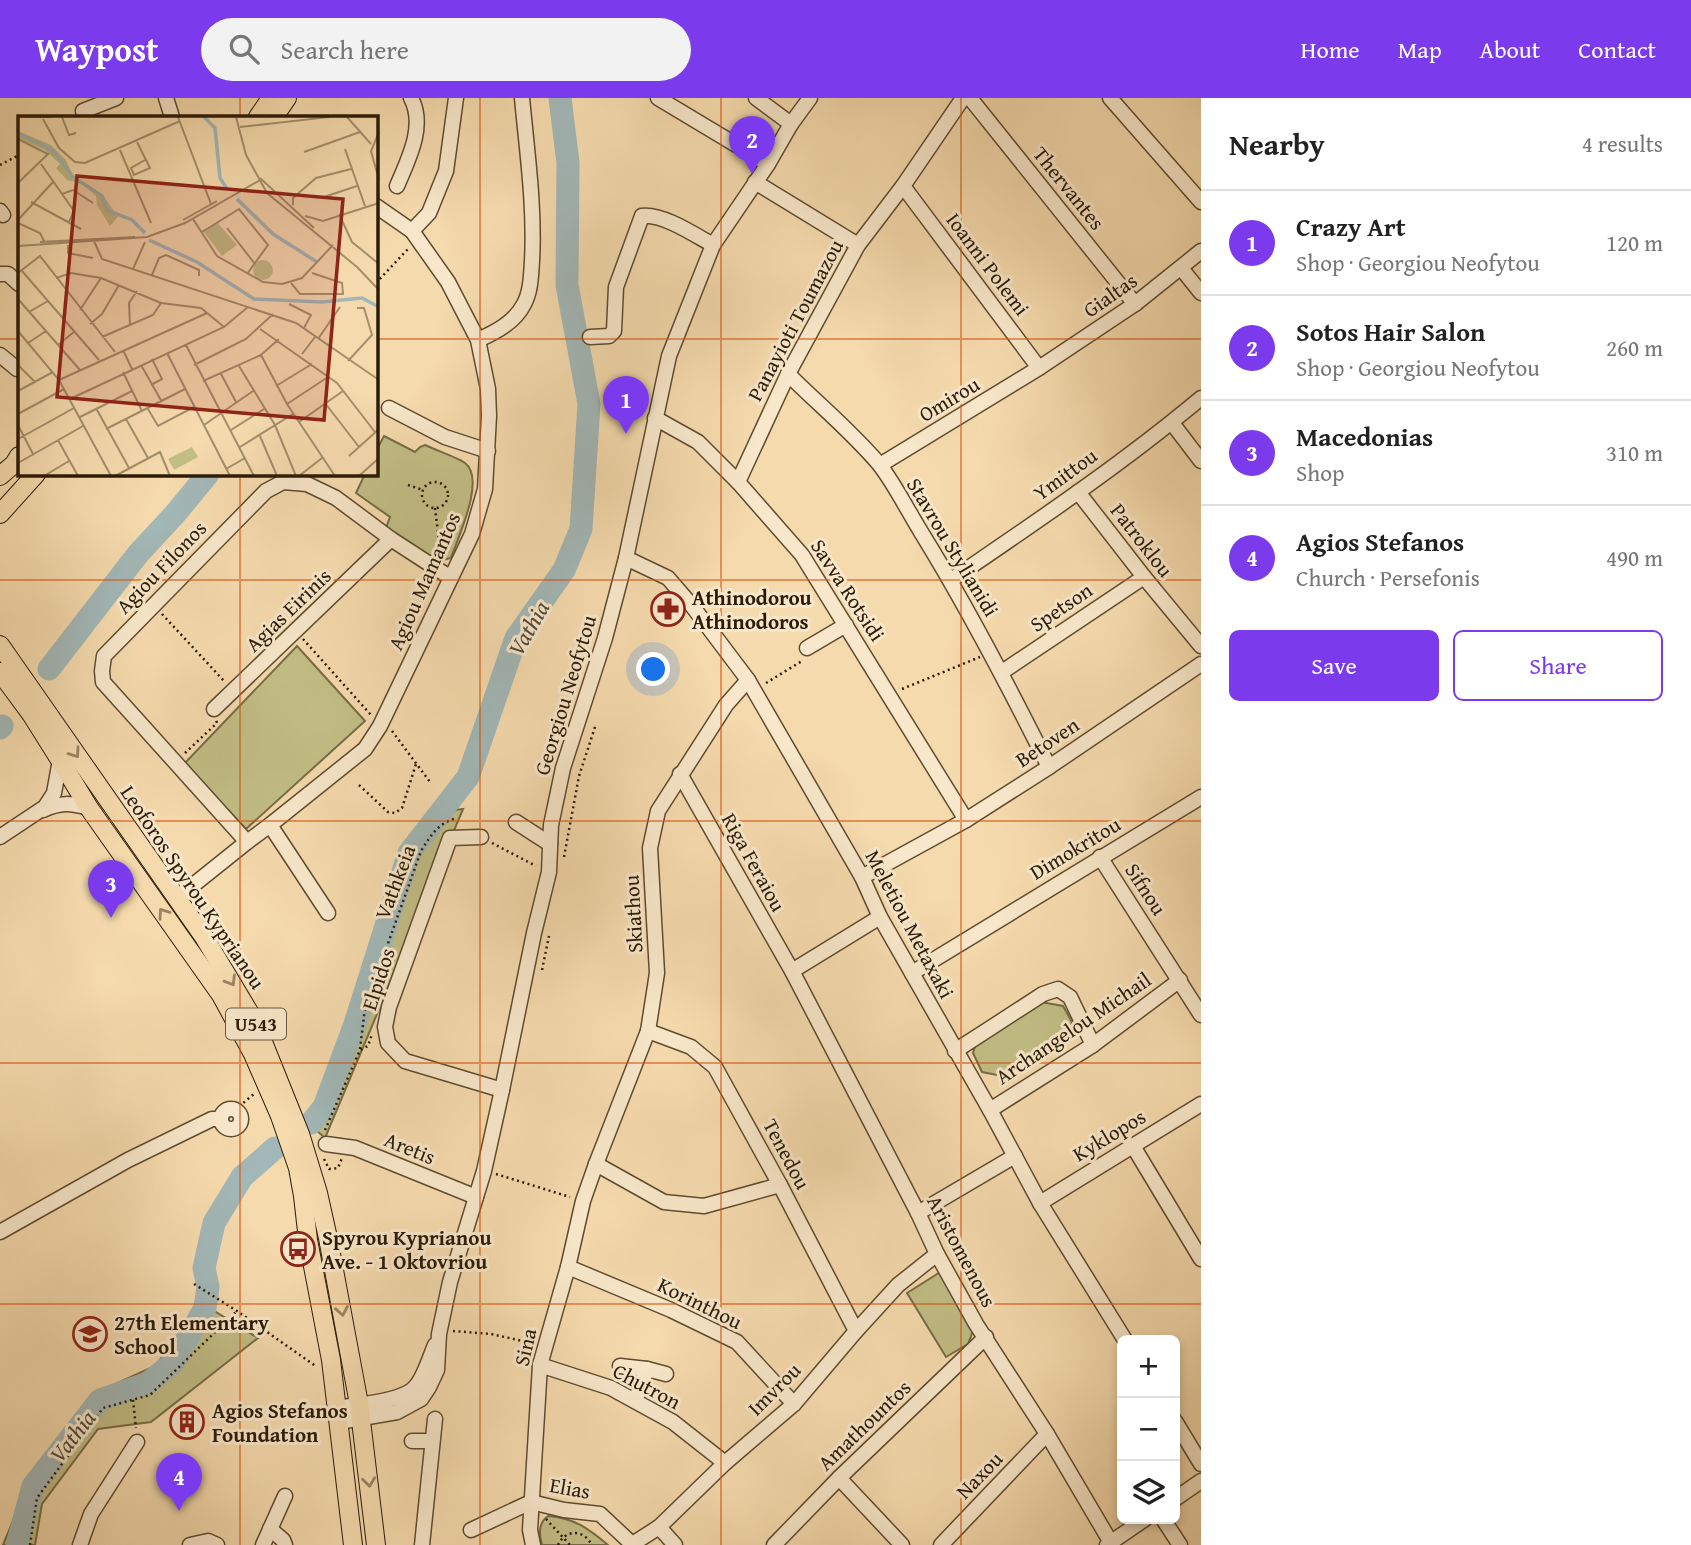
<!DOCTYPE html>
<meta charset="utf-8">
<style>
:root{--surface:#fff;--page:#f2f2f2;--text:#222;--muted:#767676;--line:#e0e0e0;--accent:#7c3aed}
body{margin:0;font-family:"Gentium Book Plus",serif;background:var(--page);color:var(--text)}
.controls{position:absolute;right:21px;bottom:21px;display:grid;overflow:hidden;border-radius:10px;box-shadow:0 4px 10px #0003}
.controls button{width:63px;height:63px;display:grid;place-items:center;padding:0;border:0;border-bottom:2px solid var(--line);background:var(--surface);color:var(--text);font:35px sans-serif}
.you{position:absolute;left:654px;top:572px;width:24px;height:24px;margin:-18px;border:5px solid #fff;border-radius:50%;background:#1a73e8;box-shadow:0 0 0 10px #1a73e833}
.badge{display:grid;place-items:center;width:46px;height:46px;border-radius:50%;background:var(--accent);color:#fff;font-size:23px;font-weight:700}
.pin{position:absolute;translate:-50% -58px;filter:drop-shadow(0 2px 4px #0008)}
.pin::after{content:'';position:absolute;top:37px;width:24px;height:21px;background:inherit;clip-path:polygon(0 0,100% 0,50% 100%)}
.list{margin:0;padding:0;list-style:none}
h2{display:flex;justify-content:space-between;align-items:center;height:91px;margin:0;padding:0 28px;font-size:30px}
h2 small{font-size:23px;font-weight:400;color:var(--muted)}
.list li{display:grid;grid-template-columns:46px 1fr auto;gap:21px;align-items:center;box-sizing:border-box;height:105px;padding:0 28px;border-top:2px solid var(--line)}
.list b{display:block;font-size:26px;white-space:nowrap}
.list p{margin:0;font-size:23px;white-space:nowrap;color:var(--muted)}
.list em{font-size:23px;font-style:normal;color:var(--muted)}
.actions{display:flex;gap:14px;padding:21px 28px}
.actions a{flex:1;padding:16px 0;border:2px solid var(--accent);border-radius:10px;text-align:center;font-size:24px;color:var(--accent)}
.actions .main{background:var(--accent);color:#fff}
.icon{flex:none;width:38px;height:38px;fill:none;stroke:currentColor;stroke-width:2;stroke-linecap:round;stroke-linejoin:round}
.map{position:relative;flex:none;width:1201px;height:1447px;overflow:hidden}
header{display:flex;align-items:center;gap:42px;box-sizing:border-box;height:98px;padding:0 35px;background:var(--accent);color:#fff}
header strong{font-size:33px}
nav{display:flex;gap:38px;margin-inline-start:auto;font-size:24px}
.search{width:490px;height:63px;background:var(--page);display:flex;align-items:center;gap:18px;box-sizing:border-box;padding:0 24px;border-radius:38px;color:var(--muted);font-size:26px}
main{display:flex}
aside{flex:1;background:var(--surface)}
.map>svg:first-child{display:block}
.green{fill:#c2bd85;stroke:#766c46;stroke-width:2}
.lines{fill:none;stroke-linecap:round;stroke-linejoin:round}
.river{stroke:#a2b7b7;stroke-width:23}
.minor-casing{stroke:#5e4b30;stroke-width:17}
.major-casing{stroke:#2b1b07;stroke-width:20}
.path{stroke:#2b1b07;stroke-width:2.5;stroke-dasharray:2 3.5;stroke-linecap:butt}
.minor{stroke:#f8e7ca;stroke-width:14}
.major{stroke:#f5daad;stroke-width:18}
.oneway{stroke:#9a8462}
.grid{fill:none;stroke:#d5530c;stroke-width:2;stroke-opacity:0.55}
.labels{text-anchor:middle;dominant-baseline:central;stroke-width:6;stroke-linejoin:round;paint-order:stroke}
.shield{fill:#f8e7ca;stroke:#685842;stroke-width:2}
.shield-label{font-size:19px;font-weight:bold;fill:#2b1b07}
.street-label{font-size:21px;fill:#2b1b07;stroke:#f8e7ca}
.poi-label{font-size:21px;font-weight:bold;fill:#2b1b07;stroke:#f8e7ca;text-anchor:start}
.water-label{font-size:23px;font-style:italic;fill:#4f4a3c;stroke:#f8e7ca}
.inset-river{fill:none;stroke:#a2b7b7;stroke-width:3.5}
.inset-road{fill:none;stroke:#a48e6b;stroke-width:2}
.view{fill:#8f2418;fill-opacity:0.15;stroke:#8f2418;stroke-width:3.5}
.inset-edge{fill:none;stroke:#2b1b07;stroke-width:3.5}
</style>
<header>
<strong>Waypost</strong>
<div class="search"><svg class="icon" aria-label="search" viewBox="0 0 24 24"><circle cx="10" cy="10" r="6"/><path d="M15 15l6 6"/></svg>Search here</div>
<nav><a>Home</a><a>Map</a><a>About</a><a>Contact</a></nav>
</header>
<main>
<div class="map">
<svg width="1201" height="1447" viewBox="0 0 1201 1447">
<rect width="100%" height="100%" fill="#f5daad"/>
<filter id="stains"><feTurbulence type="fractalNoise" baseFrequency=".00286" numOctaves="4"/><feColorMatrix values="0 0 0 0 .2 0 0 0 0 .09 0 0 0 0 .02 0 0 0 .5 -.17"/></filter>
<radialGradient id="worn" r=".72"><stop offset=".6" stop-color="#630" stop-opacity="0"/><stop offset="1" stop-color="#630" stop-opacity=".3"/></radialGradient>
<g class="green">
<path d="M384,338L415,354L420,349L425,347C435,352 457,359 465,365C486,381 458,439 451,460L435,464L386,430L390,419L356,395L365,376H376V353Z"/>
<path d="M297,548L365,623L246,731L184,666Z"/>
<path d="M463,711L325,1040L316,1032L413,760L448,713Z"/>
<path d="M1041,904L1063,908L1072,924L1068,935L997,977L982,974L973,955L977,942Z"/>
<path d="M942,1173L973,1233L968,1246L946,1259L907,1195Z"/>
<path d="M203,1206L258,1240L151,1324L98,1331L42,1406L35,1447H3L29,1384L91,1297L155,1268Z"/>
<path d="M548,1418C574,1420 588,1430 608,1447H542C539,1437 538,1425 548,1418Z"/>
</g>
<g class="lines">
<g class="river">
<path d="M49,571L138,456L175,416L208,376"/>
<path d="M0,630L2,628"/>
<path d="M311,1025L324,1009L355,926L409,755L468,679L516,540L564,472L581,431L589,306L567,187L568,65L560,0"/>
<path d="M17,1447L33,1388L100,1302L148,1285L173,1265L205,1210L208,1189L204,1170L214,1125L242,1079L275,1050"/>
</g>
<g class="minor-casing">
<g id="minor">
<path d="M166,0L172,19"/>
<path d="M658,0L768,66"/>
<path d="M756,0L791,26"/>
<path d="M970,0L1135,206"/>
<path d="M1110,0L1201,104"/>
<path d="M83,13L116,0"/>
<path d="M755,84L858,147"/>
<path d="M397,88C408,62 426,28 411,0"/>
<path d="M903,88L1039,270"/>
<path d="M0,113L3,117"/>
<path d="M412,133L429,115L446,73L456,0"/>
<path d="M1181,170L1201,195"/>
<path d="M0,176H8L19,186"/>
<path d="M590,239L609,238L614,233L616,189L642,118C662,115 695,137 713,147"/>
<path d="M478,242C496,234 515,224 524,206C531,193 531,177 532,163C535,109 527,54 522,0"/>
<path d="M0,257L17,271H19"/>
<path d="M788,276C818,306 851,333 879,366C894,385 908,413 921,434C968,510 1009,589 1049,669"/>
<path d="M389,310L445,339L488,353"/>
<path d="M655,320L698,344L738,384L802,457L966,722"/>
<path d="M1172,325L1201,363"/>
<path d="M880,367L1039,270L1135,206L1201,153"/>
<path d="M738,384L788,276L858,147L903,88L963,0"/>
<path d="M1078,394L1144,479L1201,548"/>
<path d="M626,460L668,480L693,509L748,582L862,779L880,819L990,1012L1040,1105L1125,1242"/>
<path d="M951,482C1036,424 1122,366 1201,300"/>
<path d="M807,550L846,527"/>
<path d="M1002,574L1144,479"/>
<path d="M214,611L391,441"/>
<path d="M680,676L792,873L918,1115L937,1156L976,1226L1047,1336L1110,1443"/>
<path d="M43,712C61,704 70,705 89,710"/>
<path d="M516,724L550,746"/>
<path d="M270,727L328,815"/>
<path d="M0,739L45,709L54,695L60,662"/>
<path d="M481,739L450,740L389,909L385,929L388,945L405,963L502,992"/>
<path d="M247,744L103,584L102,573L104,558L266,393L283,384L307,386L336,400L391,441L451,480"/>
<path d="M1100,759L1201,917"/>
<path d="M862,779L966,722L1049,669L1201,566"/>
<path d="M177,800L247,744L270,727L365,651L380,628L472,436L485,391L489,318L488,291L478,242L448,184L412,133L376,108"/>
<path d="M792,873L880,819"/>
<path d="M912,875L1201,699"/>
<path d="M648,933L691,949L715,969L780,1087L856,1233"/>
<path d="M955,953L1043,896L1058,891L1070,899L1093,947"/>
<circle cx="231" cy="1021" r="10"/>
<path d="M990,1012L1093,947L1180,882"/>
<path d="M326,1046L355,1050L476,1099"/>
<path d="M1133,1048L1201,1161"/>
<path d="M596,1066L664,1104L704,1108L780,1087"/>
<path d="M1040,1105L1201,1006"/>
<path d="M918,1115L1015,1058"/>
<path d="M0,1134L128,1062L212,1021H221"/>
<path d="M568,1169L671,1212L737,1244L794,1306"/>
<path d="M540,1267L611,1290L673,1324L725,1365"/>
<path d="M620,1268L647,1271L666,1276"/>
<path d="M635,1303L647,1271"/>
<path d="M337,1310C357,1306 404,1304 416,1288C424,1279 430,1259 435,1247"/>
<path d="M1175,1323L1201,1366"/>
<path d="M339,1324L397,1314L421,1301L429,1289L437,1272L439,1236L450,1184L484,1073L502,992L534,835L549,774L551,727L563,670L605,540L626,460L669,258L713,147L768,66L791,26L810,0"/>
<path d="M412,1343H432"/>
<path d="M839,1380L902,1447"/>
<path d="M1175,1401L1201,1383"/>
<path d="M1163,1421L1180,1447"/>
<path d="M659,1429L675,1447"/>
<path d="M270,1431L283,1442L285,1447"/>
<path d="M471,1432L531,1404L564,1412L600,1416L632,1446"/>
<path d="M80,1447L91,1416L137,1344"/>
<path d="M190,1447L208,1443L217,1447"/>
<path d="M263,1447L285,1398"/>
<path d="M422,1447L435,1321"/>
<path d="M533,1447L530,1432L540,1267L568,1169L583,1103L596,1066L648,933L657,875L650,750L658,713L726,607L748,582"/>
<path d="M631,1447L659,1429L725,1365L794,1306L856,1233L898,1187L937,1156"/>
<path d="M774,1447L839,1380L986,1239"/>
<path d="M941,1447L1047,1336"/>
<path d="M1107,1447L1145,1421"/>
</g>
</g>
<g class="major-casing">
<g id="major">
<path d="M258,19L271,0"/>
<path d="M274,19L287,0"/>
<path d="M0,378L14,366L19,358"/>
<path d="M0,416L36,376"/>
<path d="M0,547L204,839L255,924L300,1036L318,1095L328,1140L359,1306L376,1447"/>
<path d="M0,574L31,616L60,662L89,710L221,897L253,956L280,1018L298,1070L303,1098L308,1142L331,1262L353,1447"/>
</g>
</g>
<g class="path">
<path d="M0,67L19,57"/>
<path d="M376,185L408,151"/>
<circle cx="435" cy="397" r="13"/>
<path d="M408,387L423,392"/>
<path d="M435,410L441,459"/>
<path d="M162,516L224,583"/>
<path d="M303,541L371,617"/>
<path d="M766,585L802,563"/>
<path d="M902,591L980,559"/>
<path d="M392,633L430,684"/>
<path d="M185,655L217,625L216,622"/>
<path d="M359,687L388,714L395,715L402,710L416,666"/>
<path d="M492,745L536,768"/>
<path d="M564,759L579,678L596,626"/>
<path d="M175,768L183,780"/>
<path d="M542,872L549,838"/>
<path d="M360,951L365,910L421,753C430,739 437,726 454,721"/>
<path d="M235,1012L255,995"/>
<path d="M325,1032L360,952L368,948L372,936"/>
<path d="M324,1061L329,1071L338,1070L342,1060"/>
<path d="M496,1076L570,1099"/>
<path d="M194,1186L237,1213L317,1269"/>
<path d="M453,1233L491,1236L532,1245"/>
<path d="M133,1302L136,1330"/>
<path d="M546,1421L570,1447"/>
<path d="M30,1447L37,1400L103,1310L150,1297L237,1213"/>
<path d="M558,1447C566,1431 583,1431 592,1447"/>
</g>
<use href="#minor" class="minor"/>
<use href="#major" class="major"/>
</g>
<defs><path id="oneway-chevron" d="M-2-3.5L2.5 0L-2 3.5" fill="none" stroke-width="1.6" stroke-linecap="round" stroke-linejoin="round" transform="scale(1.75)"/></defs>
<g class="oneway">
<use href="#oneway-chevron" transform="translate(75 655) rotate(55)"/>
<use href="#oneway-chevron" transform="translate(163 815) rotate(-125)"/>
<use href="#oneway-chevron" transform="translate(231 883) rotate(59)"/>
<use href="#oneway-chevron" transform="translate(342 1213) rotate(80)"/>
<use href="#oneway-chevron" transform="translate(369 1384) rotate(83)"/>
</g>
<path class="grid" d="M240,0V19M480,0V1447M721,0V1447M961,0V1447M0,241H19M376,241H1201M240,376V1447M0,482H1201M0,723H1201M0,965H1201M0,1206H1201"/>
<defs>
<g id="pharmacy-ring" transform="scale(1.75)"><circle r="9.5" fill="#f8e7ca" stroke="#8f2418" stroke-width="1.5"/><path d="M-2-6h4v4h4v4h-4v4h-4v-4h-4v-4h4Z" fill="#8f2418"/></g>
<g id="bus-ring" transform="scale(1.75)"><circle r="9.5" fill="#f8e7ca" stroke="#8f2418" stroke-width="1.5"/><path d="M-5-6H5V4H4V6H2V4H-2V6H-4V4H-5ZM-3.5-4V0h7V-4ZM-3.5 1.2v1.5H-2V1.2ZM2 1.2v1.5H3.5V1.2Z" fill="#8f2418"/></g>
<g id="school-ring" transform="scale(1.75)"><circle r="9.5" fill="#f8e7ca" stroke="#8f2418" stroke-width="1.5"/><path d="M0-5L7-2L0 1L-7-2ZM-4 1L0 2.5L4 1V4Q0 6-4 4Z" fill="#8f2418"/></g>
<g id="building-ring" transform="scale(1.75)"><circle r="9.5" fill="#f8e7ca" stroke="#8f2418" stroke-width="1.5"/><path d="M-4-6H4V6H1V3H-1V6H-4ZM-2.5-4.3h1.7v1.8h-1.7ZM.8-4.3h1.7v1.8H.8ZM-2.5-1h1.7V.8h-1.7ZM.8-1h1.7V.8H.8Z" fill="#8f2418"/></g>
</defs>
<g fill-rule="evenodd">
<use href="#pharmacy-ring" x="668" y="511"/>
<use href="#bus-ring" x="298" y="1151"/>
<use href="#school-ring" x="90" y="1236"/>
<use href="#building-ring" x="187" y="1324"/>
</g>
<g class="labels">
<rect class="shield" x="226" y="910.5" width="60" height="31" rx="5"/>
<g class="shield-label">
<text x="256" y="926">U543</text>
</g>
<g class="street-label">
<text transform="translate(1069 90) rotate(51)">Thervantes</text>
<text transform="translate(988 166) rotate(53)">Ioanni Polemi</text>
<text transform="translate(1110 197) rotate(-35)">Gialtas</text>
<text transform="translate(795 222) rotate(-62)">Panayioti Toumazou</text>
<text transform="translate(949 301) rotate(-31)">Omirou</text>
<text transform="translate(1065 376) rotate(-36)">Ymittou</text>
<text transform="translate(1142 442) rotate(52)">Patroklou</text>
<text transform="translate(953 449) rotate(59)">Stavrou Stylianidi</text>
<text transform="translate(161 469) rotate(-46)">Agiou Filonos</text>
<text transform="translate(424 483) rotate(-66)">Agiou Mamantos</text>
<text transform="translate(848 492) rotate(57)">Savva Rotsidi</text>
<text transform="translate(1061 509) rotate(-34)">Spetson</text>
<text transform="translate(288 512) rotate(-44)">Agias Eirinis</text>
<text transform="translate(565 597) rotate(-73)">Georgiou Neofytou</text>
<text transform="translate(1047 644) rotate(-34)">Betoven</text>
<text transform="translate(1075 750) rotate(-31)">Dimokritou</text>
<text transform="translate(754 764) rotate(61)">Riga Feraiou</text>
<text transform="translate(395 784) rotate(-69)">Vathkeia</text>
<text transform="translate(193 789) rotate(56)">Leoforos Spyrou Kyprianou</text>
<text transform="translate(1146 791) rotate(57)">Sifnou</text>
<text transform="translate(633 816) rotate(-93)">Skiathou</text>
<text transform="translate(910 826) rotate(62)">Meletiou Metaxaki</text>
<text transform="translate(378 881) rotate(-72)">Elpidos</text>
<text transform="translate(1073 930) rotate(-34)">Archangelou Michail</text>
<text transform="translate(1109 1037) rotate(-31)">Kyklopos</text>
<text transform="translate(410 1050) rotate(22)">Aretis</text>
<text transform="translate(787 1056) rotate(62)">Tenedou</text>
<text transform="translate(962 1153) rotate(62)">Aristomenous</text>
<text transform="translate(700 1205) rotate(26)">Korinthou</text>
<text transform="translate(525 1249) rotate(-77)">Sina</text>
<text transform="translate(647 1288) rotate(28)">Chutron</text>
<text transform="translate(774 1291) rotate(-45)">Imvrou</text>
<text transform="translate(864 1327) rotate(-44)">Amathountos</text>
<text transform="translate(979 1377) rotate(-46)">Naxou</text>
<text transform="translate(570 1390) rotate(10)">Elias</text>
</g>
<g class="poi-label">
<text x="692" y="499">Athinodorou<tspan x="692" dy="24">Athinodoros</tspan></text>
<text x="322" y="1139">Spyrou Kyprianou<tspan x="322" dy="24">Ave. - 1 Oktovriou</tspan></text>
<text x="114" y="1224">27th Elementary<tspan x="114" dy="24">School</tspan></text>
<text x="212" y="1312">Agios Stefanos<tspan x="212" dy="24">Foundation</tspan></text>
</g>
<g class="water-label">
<text transform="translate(528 530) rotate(-60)">Vathia</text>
<text transform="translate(72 1338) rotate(-52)">Vathia</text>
</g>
</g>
<g transform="translate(18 18)">
<rect width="360" height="360" fill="#f5daad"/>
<path d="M0,15L33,29L48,44L54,58L85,79L100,101L92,110L79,89L78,80L65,68L49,64L38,52L42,48L27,34L0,22ZM199,106L219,129L204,140L186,116ZM235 154a10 10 0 1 1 20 0a10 10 0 1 1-20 0ZM174,331L180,341L156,354L150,343Z" fill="#c2bd85"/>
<path class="inset-river" d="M186,1L197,12L202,62L209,73M0,17L36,35L55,61L84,80L89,94L114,104L127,117M219,83L255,118L299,146M131,124L179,146L236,183L304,186L344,182L361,191"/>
<path class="inset-road" d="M2,1H33M44,1L51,19L58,17M160,1L193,88M218,1L228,39L249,77L339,151L361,174M329,1L353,28M25,3L41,32L57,46L67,47L162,5M222,11L311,1M361,16L353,35L361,64M0,23L30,38L0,67M119,26L132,52L116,59L113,52L127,44M327,33L347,90M102,34L133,107M286,36L342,16M23,48L56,95L51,106M242,62L296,112M44,78L55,74L75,87M303,82L339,70M13,86L63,113M275,89V82L298,62L333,53M321,98L334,126L361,148M287,100L305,105L361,87M175,103L199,140L245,166L264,168L284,162L315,129M0,104L35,66M165,104L199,85M0,107L22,117L26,125M209,112L237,148M184,116L221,93L250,129L229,158M76,125L84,143L278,207L361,264M22,126L117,121M50,129V137L75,142M0,130L129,121L167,107L244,63M115,153L127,126M4,155L81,244M0,157L22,140L97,236M134,159L141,142L148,139L181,154V160M38,162L53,157L83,162L143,187L183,192L206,211M273,167L282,178H325L324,167L294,157M0,183L62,254M271,188L293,199L286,212M62,194L83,162M11,196L30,185M72,208L84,198L101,169M112,209L111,187L119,175M242,213L319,267L357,316M0,215L41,264L93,360M84,221L135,199L143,187M300,223L322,191M10,227L28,215M40,229L57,215M168,229L236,360M105,234L114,253M149,237L212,360M284,238L297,221M243,239L269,288L317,360M330,245L354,219L346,192H339M0,249L17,266M123,249L144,286M176,249L228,223L255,198M221,250L257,309L278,360M105,256L124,295M203,258L218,286M41,264L189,197M185,265L243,239L261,223M133,269L144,263L134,243M258,270L294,248M0,275L35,256M52,283L206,211L230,191M307,287L341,331M269,288L310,261M78,292L111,352M130,293L140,310L176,291M0,298L46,273M62,301L114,275M108,303L130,342M281,306L325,275M0,309L15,338M186,309L235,275M88,313L167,273M213,314L246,293M242,320L259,360M0,323L56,292M40,324L60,360M222,331L275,298M331,340L361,313M0,347L65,310M208,353L227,342M26,360L51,345M97,360L142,336L152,360M281,360L304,342M341,360L361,342"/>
<path class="view" d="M59,60L325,83L306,304L39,281Z"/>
<rect width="360" height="360" class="inset-edge"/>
</g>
<rect width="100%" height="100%" filter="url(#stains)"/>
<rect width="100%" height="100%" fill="url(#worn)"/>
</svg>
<div class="controls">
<button>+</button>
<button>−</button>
<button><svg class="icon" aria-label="layers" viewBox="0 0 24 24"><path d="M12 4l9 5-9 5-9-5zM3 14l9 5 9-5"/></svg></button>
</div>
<div class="you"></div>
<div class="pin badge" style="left:626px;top:336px">1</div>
<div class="pin badge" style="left:752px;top:76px">2</div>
<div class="pin badge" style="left:111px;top:820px">3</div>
<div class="pin badge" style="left:179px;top:1413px">4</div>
</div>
<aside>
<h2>Nearby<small>4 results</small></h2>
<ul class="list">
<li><span class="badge">1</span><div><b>Crazy Art</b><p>Shop · Georgiou Neofytou</p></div><em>120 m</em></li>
<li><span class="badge">2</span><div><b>Sotos Hair Salon</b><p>Shop · Georgiou Neofytou</p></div><em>260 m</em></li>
<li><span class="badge">3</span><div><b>Macedonias</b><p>Shop</p></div><em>310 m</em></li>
<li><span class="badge">4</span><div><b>Agios Stefanos</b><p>Church · Persefonis</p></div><em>490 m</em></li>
</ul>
<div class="actions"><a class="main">Save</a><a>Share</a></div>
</aside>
</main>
